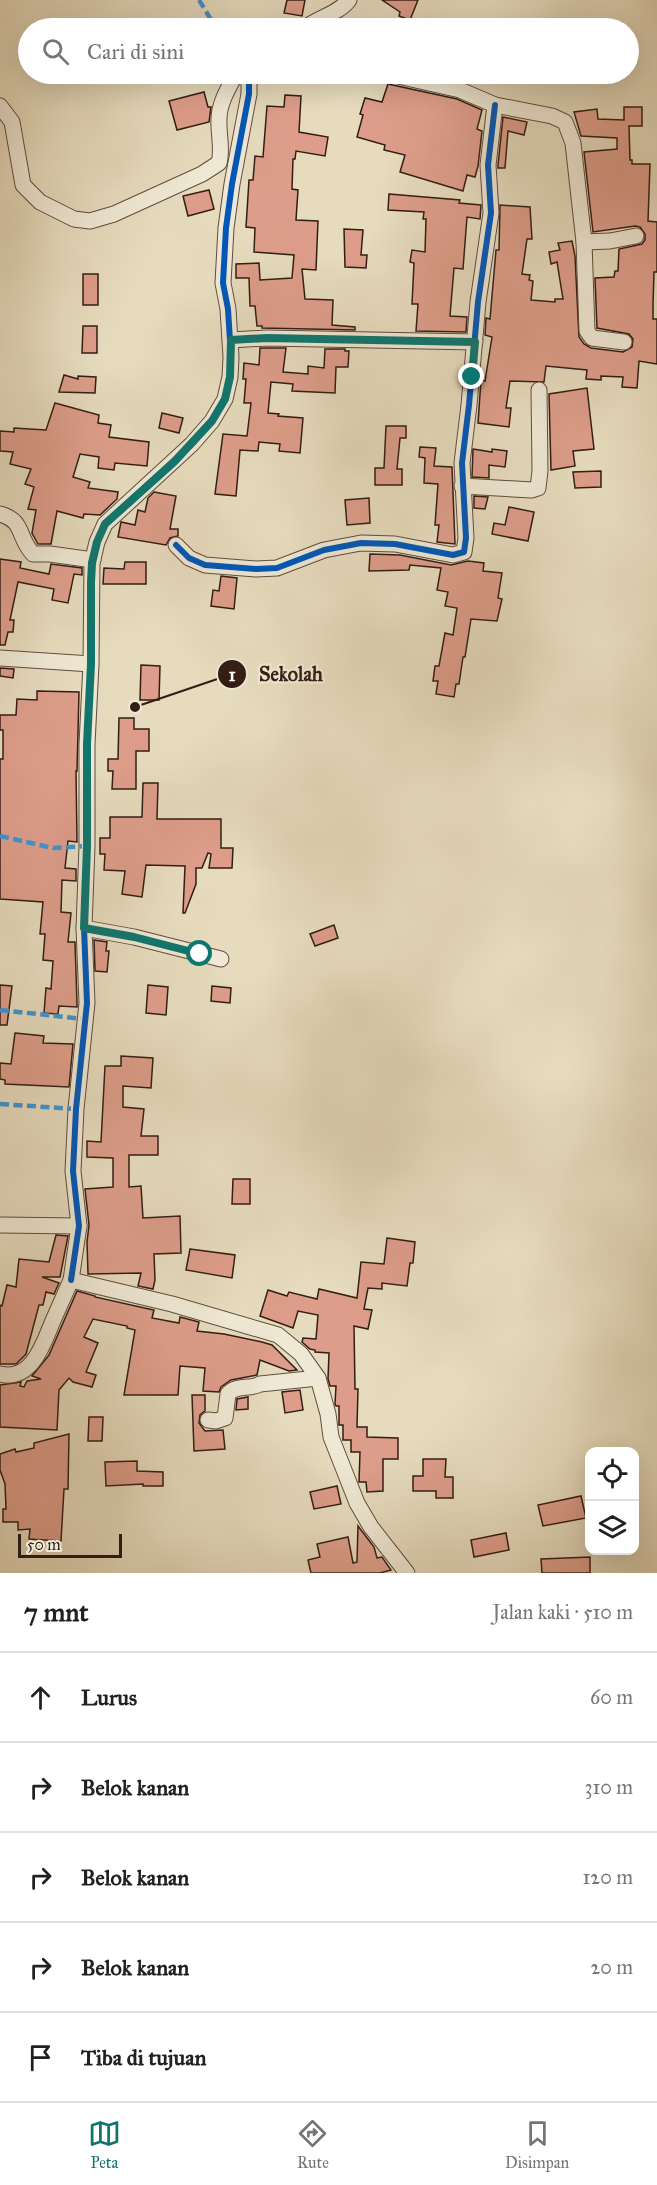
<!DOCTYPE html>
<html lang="id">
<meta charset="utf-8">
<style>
:root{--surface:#fff;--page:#f6f6f6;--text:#202124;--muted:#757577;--line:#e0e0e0;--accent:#0f766e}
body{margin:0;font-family:"IM FELL Great Primer",serif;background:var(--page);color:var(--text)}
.controls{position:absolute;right:18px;bottom:18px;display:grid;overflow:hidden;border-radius:12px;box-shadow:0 6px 24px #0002}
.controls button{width:54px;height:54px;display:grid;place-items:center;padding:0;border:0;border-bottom:2px solid var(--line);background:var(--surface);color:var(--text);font:30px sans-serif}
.scale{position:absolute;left:18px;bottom:15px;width:104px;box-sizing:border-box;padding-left:6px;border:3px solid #331d14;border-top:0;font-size:16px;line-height:21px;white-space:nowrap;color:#331d14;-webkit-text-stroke:4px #efe8d4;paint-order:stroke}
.stop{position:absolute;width:18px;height:18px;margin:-14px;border:4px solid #0f766e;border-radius:50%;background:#fff}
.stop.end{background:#0f766e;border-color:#fff;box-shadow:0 2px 6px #0008}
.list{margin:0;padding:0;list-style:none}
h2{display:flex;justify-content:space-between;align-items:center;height:78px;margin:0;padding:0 24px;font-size:26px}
h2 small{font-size:20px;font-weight:400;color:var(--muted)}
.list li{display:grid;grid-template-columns:39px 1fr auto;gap:18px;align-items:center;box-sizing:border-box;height:90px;padding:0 24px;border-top:2px solid var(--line)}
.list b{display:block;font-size:22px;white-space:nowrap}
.list em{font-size:20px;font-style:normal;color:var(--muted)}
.icon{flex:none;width:33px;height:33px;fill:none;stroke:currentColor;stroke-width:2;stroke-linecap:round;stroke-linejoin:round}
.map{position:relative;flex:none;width:657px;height:1573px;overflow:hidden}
.search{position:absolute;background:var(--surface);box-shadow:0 6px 24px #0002;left:18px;right:18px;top:18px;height:66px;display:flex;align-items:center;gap:15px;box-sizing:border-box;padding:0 21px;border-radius:33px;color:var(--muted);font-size:22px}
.sheet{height:528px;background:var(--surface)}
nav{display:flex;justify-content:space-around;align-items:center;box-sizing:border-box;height:84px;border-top:2px solid var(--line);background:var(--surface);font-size:16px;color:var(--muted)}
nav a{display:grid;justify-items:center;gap:3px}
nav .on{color:var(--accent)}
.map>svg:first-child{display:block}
.building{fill:#dd9d8a;stroke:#331d14;stroke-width:1.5}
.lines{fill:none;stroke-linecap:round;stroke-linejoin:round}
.minor-casing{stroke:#604c3e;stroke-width:17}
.minor{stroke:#efe8d4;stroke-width:15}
.quiet{stroke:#3d94d3;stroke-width:4.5;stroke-dasharray:9 4.5;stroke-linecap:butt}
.cycleway-casing{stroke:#efe8d4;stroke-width:10}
.cycleway{stroke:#0057b8;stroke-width:6}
.route{stroke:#0f766e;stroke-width:8}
.leader{fill:none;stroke:#331d14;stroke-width:2}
.callout-dot{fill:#331d14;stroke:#efe8d4;stroke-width:2}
.mark-label{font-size:18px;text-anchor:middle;font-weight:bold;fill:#fff}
.callout-label{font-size:20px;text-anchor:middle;font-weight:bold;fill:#331d14;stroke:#efe8d4;stroke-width:4.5;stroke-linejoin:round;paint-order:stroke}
</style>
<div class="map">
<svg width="657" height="1573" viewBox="0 0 657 1573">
<rect width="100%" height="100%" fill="#e6dbbd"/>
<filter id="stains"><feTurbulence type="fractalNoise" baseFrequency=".00333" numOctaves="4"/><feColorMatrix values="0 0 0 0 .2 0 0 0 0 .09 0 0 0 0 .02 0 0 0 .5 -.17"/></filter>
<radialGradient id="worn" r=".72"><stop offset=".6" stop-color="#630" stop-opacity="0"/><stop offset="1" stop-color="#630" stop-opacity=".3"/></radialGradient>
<g class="building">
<path d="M287,0H305L302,16L284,13Z"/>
<path d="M382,0H418L410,20L399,16L400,12Z"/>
<path d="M388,84L457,99L482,110L477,129L482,131L478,166L475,177L467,175L463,191L400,172L405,155L384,150L385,145L357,137L363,115L360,114L365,98L382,102Z"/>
<path d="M204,92L208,107H211L209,122L177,130L169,101Z"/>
<path d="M285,95L301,96L299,132L328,137L325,156L296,151L295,159H293L292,189L298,190L296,220L318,221L316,270L302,269L305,299L333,300L332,325L355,327V330L262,328V326H257L255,306H250L249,278H236V264L259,263L260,280L292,278L294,255L254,252L255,228L246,227L249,180H253L255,156L263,157L267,106L284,107Z"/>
<path d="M624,107H642V126H629L630,160H632V164H650L648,221L657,222V272H654L653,304V319H657V364L639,361L637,388L622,387L623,377L601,376V380L586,379L587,370L546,366L544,382L510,381L506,408H511L509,427L478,423L481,380L485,381L492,337L485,335L486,318L490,319L496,250H499L500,205L530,207L532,239H527L522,274L530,275L529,280L533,281L531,300L555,302V299H563L557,262L551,264L549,252L560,250L558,243L572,241L575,256L579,337L584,344L591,348L623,352L632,347L633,339L629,334L597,328L595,278L614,277L615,271H618L619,249L642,244L645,240V234L640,227L635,226L593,232L584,152L617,149V138L581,136L574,112L597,109L598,119L624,120Z"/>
<path d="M503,117L527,122L524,135L508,131L505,168H498V165Z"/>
<path d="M209,190L214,209L188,216L183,196Z"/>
<path d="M389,194L460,200L459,203L481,205L480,219L467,217L463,269L454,268L450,316L467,317L466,332L416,331L418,304H412L414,263L410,262L412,250L425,252L426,219H423L424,212L388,210Z"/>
<path d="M344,229L363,230L361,255H367L366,268L345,267Z"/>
<rect x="83" y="274" width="15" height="31"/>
<path d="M83,326H97V353H82Z"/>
<path d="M260,348H286L283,372L308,374V366L324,368L325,349H345V351H349L348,367H336L335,393L292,391L293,384L271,382L268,413L279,414L278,416L303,418L300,453L279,451L280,444L259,442L258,451L240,450L236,496L215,494L223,434L247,436L251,403H244L246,379H243L244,363L259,365Z"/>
<path d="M64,375L78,379V376L96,377L95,393L59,392Z"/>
<path d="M587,388L594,449L573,451L575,466L551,470L549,394Z"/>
<path d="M55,403L99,415L98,423L111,425L109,437L149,442L147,466L115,463L114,470L98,468L99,457L80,454L73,477L90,482L88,488L118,492L117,499L100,515L84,514L83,518L57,511L51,544H38L32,533L36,510L28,509L34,487L25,484L31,469L10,464L13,452L0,451V431L14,432V428L46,430Z"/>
<path d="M162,413L183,418L179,433L159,428Z"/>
<path d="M386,426H406V438H400L397,469H402V485H375V468H384Z"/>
<path d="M420,447L436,448L434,466L452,467L455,544L437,542L439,525H435L438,484L424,483L425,458L419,457Z"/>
<path d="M473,449L492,452V449L507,451L505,467L489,465V478L472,477Z"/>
<path d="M601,471V487L575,488L573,472Z"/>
<path d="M154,492L176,496L170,529H178V536L170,538L166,545L118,537L121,522L135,525L138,510L145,512L148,498Z"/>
<path d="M474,496L488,497L485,509L474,508Z"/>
<path d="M369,498L370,523L347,525L345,500Z"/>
<path d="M509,507L534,512L528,541L492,534L494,523L505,525Z"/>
<path d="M370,554L400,555L451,565L468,561L484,563L483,571L502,573L498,598L502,599L497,621L471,619L465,657H463L459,684H456L454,697L436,694L438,681H433L435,666H439L445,633L453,635L457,608L445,606L448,592L437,590L441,568L410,565L409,570L369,571Z"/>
<path d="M0,559L21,562L20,568L49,574L51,564L82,568V575L74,574L68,603L52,600L54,589L18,582L10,620H14L13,632H8L5,645H0Z"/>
<path d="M125,562H146V584H103L104,568L124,569Z"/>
<path d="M221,576L237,578L234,609L211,606L213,590L219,591Z"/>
<path d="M141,665L160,666L159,700H140Z"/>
<path d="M0,668L14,669L13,678L0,676Z"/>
<path d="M37,691L79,692L77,771H76L77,842L68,841L65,868L76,869V881L62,880L61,912L71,913L68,942H75L77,1003V1007L59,1006L58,1014L44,1013L46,988L51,989L53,961L43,960L45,934H40L43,902L0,899V759H3V730H0V715H16L17,699L37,700Z"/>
<path d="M119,718H134V729H149V751H136V789H112L113,771H108V759H118Z"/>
<path d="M143,783H158L157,819H221V848H233L232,868H209L211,854L208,853L202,868H196V884L185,913H183L185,866L146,865L142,897L122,894L125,871L104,870L105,854H100V838H110V817H142Z"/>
<path d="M334,925L338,938L315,946L310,934Z"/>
<path d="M94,940L107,942L106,951H109L107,972L95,971Z"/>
<path d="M0,985L12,986L7,1025H0Z"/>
<path d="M148,985L168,987L166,1015L146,1013Z"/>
<path d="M212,986L231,988L230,1003L211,1001Z"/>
<path d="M15,1033L44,1036L43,1043L73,1044L69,1087L5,1084V1080L0,1079V1063L11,1064Z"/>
<path d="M121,1056L153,1058L151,1088L123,1086V1107L144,1109L141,1136H158V1155H129V1187L141,1186L143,1218L180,1216L181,1253L154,1254L155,1280L153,1289L138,1286L141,1273L88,1274L87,1242L89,1225L85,1189L113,1187V1158L87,1157V1141L101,1142L105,1066H121Z"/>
<path d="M233,1179H250V1204H232Z"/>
<path d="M56,1235L68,1236L60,1277H42L59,1283L54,1294L46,1292L43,1305H39L26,1354L16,1364H0V1305L2,1306L7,1285L16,1287L19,1259L49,1262Z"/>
<path d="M387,1238L415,1242L413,1263H410L407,1286L382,1283V1289L368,1288L364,1309L372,1310L368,1329L354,1326L355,1389H358L357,1427H367V1437L398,1438V1459H383V1491L367,1492L366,1482H359L360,1452H351V1440H343V1425H339V1406H336L335,1404L336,1386H330L328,1379L329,1353L315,1352V1350L310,1349L302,1342L303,1338L316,1339L318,1315L298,1311L293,1328L260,1316L268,1290L287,1296L289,1292L317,1299L319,1289L357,1298L361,1262L384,1264Z"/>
<path d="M190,1249L235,1255L232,1278L186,1270Z"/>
<path d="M77,1291L95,1296V1297L149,1309L154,1310L152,1318L179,1323L180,1317L199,1322L197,1331L224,1334L262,1342L272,1345L297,1370L289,1371L260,1360L257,1375L231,1380L221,1387L219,1392L203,1391L205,1368L180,1366L178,1395H124L135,1330L127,1328V1326L93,1319L84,1337L98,1343L86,1372L96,1375L92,1387L73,1382L69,1378L59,1390L57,1430L0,1427V1385L21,1382L20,1386L24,1387L27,1381L41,1379L32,1376L49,1355Z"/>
<path d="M300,1390L303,1410L285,1413L282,1392Z"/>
<path d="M192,1395H205V1411L200,1415L199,1423L205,1431L223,1430L225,1449L194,1451Z"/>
<path d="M248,1397V1409L236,1410L237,1399Z"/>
<path d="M89,1417H103L102,1441H88Z"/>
<path d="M69,1434L68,1489H64L61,1541L29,1539L30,1529L18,1530V1522H3V1509H6L5,1484L0,1470V1454L15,1449L16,1452L34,1448V1443Z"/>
<path d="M423,1459H446L445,1477H453V1498H436V1491H413V1476H423Z"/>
<path d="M137,1461V1471L163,1472V1486H143V1484L106,1486L105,1462Z"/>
<path d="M337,1486L341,1504L314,1509L310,1492Z"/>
<path d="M581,1496L586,1518L543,1526L538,1505Z"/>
<path d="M358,1526L374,1547L377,1558L382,1557L391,1570L380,1573H311L308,1560L320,1557L317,1544L348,1537L353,1563L357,1562Z"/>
<path d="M506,1533L509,1550L474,1557L471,1540Z"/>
<path d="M590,1557V1573H542L541,1559Z"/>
</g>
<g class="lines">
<g class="minor-casing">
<g id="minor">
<path d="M305,28C319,17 338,14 349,0"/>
<path d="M389,74L460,90L495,105L552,116L565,122L573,143L584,242L587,331L592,338L624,342"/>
<path d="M0,106L12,122L23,185L40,202L74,219L90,221L114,214L202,174L219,163C223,148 218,134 219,119C219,103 229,87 236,74"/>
<path d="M584,242L610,241L636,236"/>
<path d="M231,340L267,338L475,342"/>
<path d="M462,486L532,490L538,488L540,471L539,390"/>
<path d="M0,514C25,521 17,537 33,554H50L93,560"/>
<path d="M176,545L189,558L205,565L256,569L277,568L324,550L361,543L395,544L453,555L464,552L466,538L462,463L469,405L478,302L491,213L488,165L495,105"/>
<path d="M0,658L91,664"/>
<path d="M84,928L134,937L221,959"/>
<path d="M0,1225L79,1226"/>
<path d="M71,1280L79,1226L73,1171L76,1109L87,1003L84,928L87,846V744L91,664L92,563L97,542L105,524L192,444L212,421L225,399L230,377L231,357L228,309L223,283L226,228L232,184L249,94V74"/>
<path d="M0,1374C31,1382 43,1345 52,1323C58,1309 65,1294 71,1280L172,1304L278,1335L301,1354L318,1378L328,1414L331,1437L357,1503L371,1527L407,1573"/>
<path d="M208,1420L216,1421L225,1418L228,1394C236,1384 250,1390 260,1384L318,1378"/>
</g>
</g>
<use href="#minor" class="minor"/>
<g class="quiet">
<path d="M199,0L216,28"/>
<path d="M0,836L53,848L87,846"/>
<path d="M0,1010L84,1019"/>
<path d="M0,1104L76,1109"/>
</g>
<g class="cycleway-casing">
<g id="cycleway">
<path d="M176,545L189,558L205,565L256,569L277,568L324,550L361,543L395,544L453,555L464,552L466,538L462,463L469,405L478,302L491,213L488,165L495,105"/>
<path d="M71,1280L79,1226L73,1171L76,1109L87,1003L84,928L87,846V744L91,664L92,563L97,542L105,524L192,444L212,421L225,399L230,377L231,357L228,309L223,283L226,228L232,184L249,94V74"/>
</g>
</g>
<use href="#cycleway" class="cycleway"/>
</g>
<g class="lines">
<path class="route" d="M200,954L134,937L84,928L87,846V744L91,664V582L92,563L97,542L105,524L174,462L212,421L225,399L230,377L231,340L267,338L475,342L472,377"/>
</g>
<path class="leader" d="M135 707L232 674"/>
<g class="callout-dot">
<circle cx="135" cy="707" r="6"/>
<circle cx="232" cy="674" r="15"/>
</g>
<g class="mark-label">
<text x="232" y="681">1</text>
</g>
<g class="callout-label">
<text x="291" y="681">Sekolah</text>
</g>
<rect width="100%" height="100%" filter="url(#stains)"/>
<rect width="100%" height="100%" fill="url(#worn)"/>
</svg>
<div class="controls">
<button><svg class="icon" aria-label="locate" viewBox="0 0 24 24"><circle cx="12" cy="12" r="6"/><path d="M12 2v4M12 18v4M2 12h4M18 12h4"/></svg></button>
<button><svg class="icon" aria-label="layers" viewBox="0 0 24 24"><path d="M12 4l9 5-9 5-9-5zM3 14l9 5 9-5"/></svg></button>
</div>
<div class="scale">50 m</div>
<div class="stop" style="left:200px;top:954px"></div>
<div class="stop end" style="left:472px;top:377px"></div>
<div class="search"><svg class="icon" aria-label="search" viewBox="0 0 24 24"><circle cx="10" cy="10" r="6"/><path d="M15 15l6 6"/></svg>Cari di sini</div>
</div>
<section class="sheet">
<h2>7 mnt<small>Jalan kaki · 510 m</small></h2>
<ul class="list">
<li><svg class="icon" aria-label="ahead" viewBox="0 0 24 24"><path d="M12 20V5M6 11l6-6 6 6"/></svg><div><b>Lurus</b></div><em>60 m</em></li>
<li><svg class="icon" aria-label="right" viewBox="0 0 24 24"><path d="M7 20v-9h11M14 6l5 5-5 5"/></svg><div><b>Belok kanan</b></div><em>310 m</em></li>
<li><svg class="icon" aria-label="right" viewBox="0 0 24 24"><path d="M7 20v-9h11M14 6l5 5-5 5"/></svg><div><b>Belok kanan</b></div><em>120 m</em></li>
<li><svg class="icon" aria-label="right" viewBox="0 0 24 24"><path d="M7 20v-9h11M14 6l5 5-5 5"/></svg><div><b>Belok kanan</b></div><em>20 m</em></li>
<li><svg class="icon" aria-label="arrive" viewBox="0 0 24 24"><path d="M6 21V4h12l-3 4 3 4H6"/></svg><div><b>Tiba di tujuan</b></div></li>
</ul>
</section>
<nav>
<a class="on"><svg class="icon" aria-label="map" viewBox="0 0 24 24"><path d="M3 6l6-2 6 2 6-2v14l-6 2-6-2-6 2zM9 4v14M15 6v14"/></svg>Peta</a>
<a><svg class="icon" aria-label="directions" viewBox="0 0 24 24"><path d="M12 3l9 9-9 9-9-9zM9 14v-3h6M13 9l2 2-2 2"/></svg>Rute</a>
<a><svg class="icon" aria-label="saved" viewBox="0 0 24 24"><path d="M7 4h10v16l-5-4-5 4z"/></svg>Disimpan</a>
</nav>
